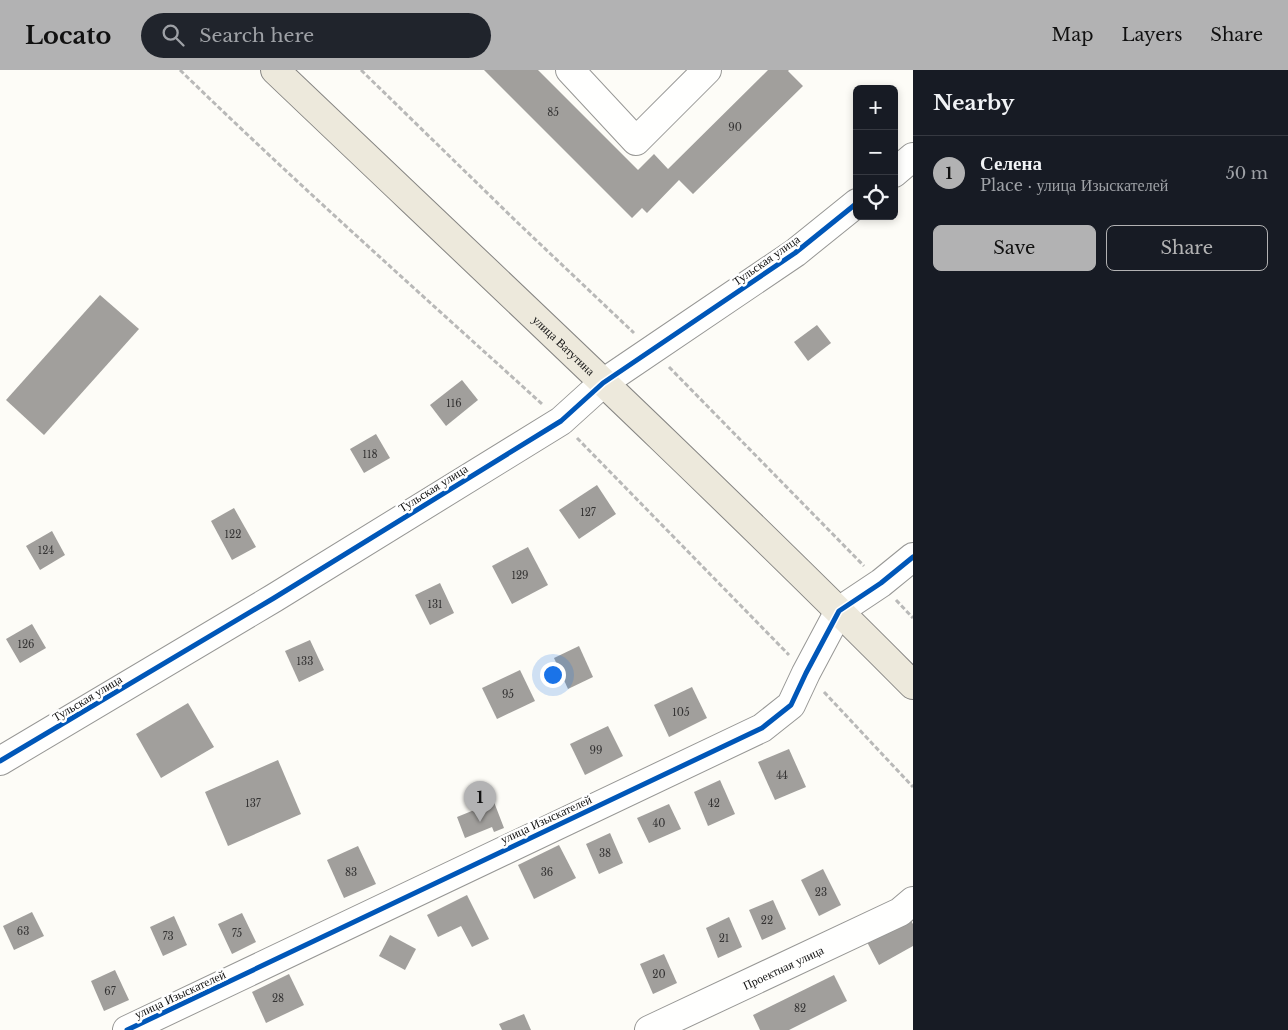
<!DOCTYPE html>
<meta charset="utf-8">
<style>
:root{--surface:#171b24;--page:#20242c;--text:#f1f3f6;--muted:#9ea1a6;--line:#363941;--accent:#b2b2b3}
body{margin:0;font-family:"Libre Baskerville",serif;background:var(--page);color:var(--text)}
.controls{position:absolute;right:15px;top:15px;display:grid;overflow:hidden;border-radius:8px;box-shadow:0 2px 8px #0003}
.controls button{width:45px;height:45px;display:grid;place-items:center;padding:0;border:0;border-bottom:1px solid var(--line);background:var(--surface);color:var(--text);font:25px sans-serif}
.you{position:absolute;left:552px;top:604px;width:18px;height:18px;margin:-12px;border:4px solid #fff;border-radius:50%;background:#1a73e8;box-shadow:0 0 0 8px #1a73e833}
.badge{display:grid;place-items:center;width:32px;height:32px;border-radius:50%;background:var(--accent);color:#111;font-size:16px;font-weight:700}
.pin{position:absolute;translate:-50% -41px;filter:drop-shadow(0 1px 2px #0008)}
.pin::after{content:'';position:absolute;top:26px;width:18px;height:15px;background:inherit;clip-path:polygon(0 0,100% 0,50% 100%)}
.list{margin:0;padding:0;list-style:none}
h2{display:flex;justify-content:space-between;align-items:center;height:65px;margin:0;padding:0 20px;font-size:21px}
h2 small{font-size:16px;font-weight:400;color:var(--muted)}
.list li{display:grid;grid-template-columns:32px 1fr auto;gap:15px;align-items:center;box-sizing:border-box;height:75px;padding:0 20px;border-top:1px solid var(--line)}
.list b{display:block;font-size:19px;white-space:nowrap}
.list p{margin:0;font-size:16px;white-space:nowrap;color:var(--muted)}
.list em{font-size:16px;font-style:normal;color:var(--muted)}
.actions{display:flex;gap:10px;padding:15px 20px}
.actions a{flex:1;padding:11px 0;border:1px solid var(--accent);border-radius:8px;text-align:center;font-size:18px;color:var(--accent)}
.actions .main{background:var(--accent);color:#111}
.icon{flex:none;width:28px;height:28px;fill:none;stroke:currentColor;stroke-width:2;stroke-linecap:round;stroke-linejoin:round}
.map{position:relative;flex:none;width:913px;height:960px;overflow:hidden}
header{display:flex;align-items:center;gap:30px;box-sizing:border-box;height:70px;padding:0 25px;background:var(--accent);color:#111}
header strong{font-size:24px}
nav{display:flex;gap:28px;margin-inline-start:auto;font-size:18px}
.search{width:350px;height:45px;background:var(--page);display:flex;align-items:center;gap:12px;box-sizing:border-box;padding:0 18px;border-radius:28px;color:var(--muted);font-size:19px}
main{display:flex}
aside{flex:1;background:var(--surface)}
.map>svg:first-child{display:block}
.building{fill:#a19f9c}
.lines{fill:none;stroke-linecap:round;stroke-linejoin:round}
.minor-casing{stroke:#979795;stroke-width:30}
.major-casing{stroke:#858482;stroke-width:30}
.path{stroke:#b9b9b8;stroke-width:3;stroke-dasharray:5 2.5;stroke-linecap:butt}
.minor{stroke:#fffffe;stroke-width:28}
.major{stroke:#ede9dc;stroke-width:28}
.cycleway-casing{stroke:#fff;stroke-width:8}
.cycleway{stroke:#0057b8;stroke-width:5}
.labels{text-anchor:middle;dominant-baseline:central;stroke-width:5;stroke-linejoin:round;paint-order:stroke}
.number-label{font-size:10px;fill:#353434}
.street-label{font-size:12px;fill:#111;stroke:#fff}
</style>
<header>
<strong>Locato</strong>
<div class="search"><svg class="icon" aria-label="search" viewBox="0 0 24 24"><circle cx="10" cy="10" r="6"/><path d="M15 15l6 6"/></svg>Search here</div>
<nav><a>Map</a><a>Layers</a><a>Share</a></nav>
</header>
<main>
<div class="map">
<svg width="913" height="960" viewBox="0 0 913 960">
<rect width="100%" height="100%" fill="#fdfcf7"/>
<g class="building">
<path d="M484,0H538L638,100L654,84L668,99L768,0H789L788,1L803,16L693,124L679,110L647,143L642,138L632,148Z"/>
<path d="M100,225L139,259L44,365L6,330Z"/>
<path d="M817,255L831,273L808,291L794,272Z"/>
<path d="M462,310L478,330L446,356L430,335Z"/>
<path d="M376,364L390,388L364,403L350,379Z"/>
<path d="M597,415L616,444L579,469L559,440Z"/>
<path d="M234,438L256,477L232,490L211,451Z"/>
<path d="M52,461L65,485L40,500L26,476Z"/>
<path d="M528,477L548,515L512,534L492,496Z"/>
<path d="M440,513L454,543L430,555L415,525Z"/>
<path d="M32,554L46,578L20,593L6,569Z"/>
<path d="M310,570L324,600L299,612L285,581Z"/>
<path d="M579,576L593,607L568,619L554,588Z"/>
<path d="M520,600L535,631L497,649L482,618Z"/>
<path d="M692,617L707,648L669,667L654,635Z"/>
<path d="M188,633L214,677L161,708L136,664Z"/>
<path d="M608,656L623,686L585,705L570,674Z"/>
<path d="M789,679L806,717L775,730L758,692Z"/>
<path d="M278,690L301,744L228,776L205,722Z"/>
<path d="M720,710L735,744L708,756L694,722Z"/>
<path d="M494,732L504,758L494,762L492,757L465,768L457,747Z"/>
<path d="M669,734L681,759L649,773L637,748Z"/>
<path d="M610,763L623,793L599,804L586,774Z"/>
<path d="M559,775L576,808L534,829L518,795Z"/>
<path d="M358,776L376,814L344,828L327,790Z"/>
<path d="M823,799L841,835L819,846L801,810Z"/>
<path d="M467,825L489,869L472,877L461,856L438,867L427,845Z"/>
<path d="M773,830L786,859L762,870L749,840Z"/>
<path d="M32,842L44,866L14,880L3,856Z"/>
<path d="M242,843L256,872L232,884L218,854Z"/>
<path d="M174,846L187,875L163,886L150,857Z"/>
<path d="M729,847L742,877L718,888L706,858Z"/>
<path d="M910,849L913,854V876L879,895L867,872Z"/>
<path d="M390,865L416,879L405,900L379,886Z"/>
<path d="M664,884L677,913L653,924L640,894Z"/>
<path d="M115,900L129,930L104,941L91,911Z"/>
<path d="M289,904L304,935L266,953L252,922Z"/>
<path d="M834,905L847,931L789,960H760L753,945Z"/>
<path d="M524,944L531,960H502L499,954Z"/>
</g>
<g class="lines">
<g class="minor-casing">
<g id="minor">
<path d="M570,0L636,71L707,0"/>
<path d="M894,103L913,87"/>
<path d="M0,691L274,528L561,351L603,313L795,183L857,133"/>
<path d="M127,960L762,658L791,635L806,603L839,541L881,513L913,487"/>
<path id="s1" d="M649,960L900,842L913,831"/>
</g>
</g>
<g class="major-casing">
<g id="major">
<path id="s2" d="M275,0C489,204 705,406 913,615"/>
</g>
</g>
<g class="path">
<path d="M180,0C298,115 421,224 542,334"/>
<path d="M361,0L519,154L634,263"/>
<path d="M669,297L864,496"/>
<path d="M577,368L789,585"/>
<path d="M896,530L913,548"/>
<path d="M824,622L913,717"/>
</g>
<use href="#minor" class="minor"/>
<use href="#major" class="major"/>
<g class="cycleway-casing">
<g id="cycleway">
<path d="M0,691L274,528L561,351L603,313L795,183L857,133"/>
<path d="M127,960L762,658L791,635L806,603L839,541L881,513L913,487"/>
</g>
</g>
<use href="#cycleway" class="cycleway"/>
</g>
<g class="labels">
<g class="number-label">
<text x="553" y="42">85</text>
<text x="735" y="57">90</text>
<text x="454" y="333">116</text>
<text x="370" y="384">118</text>
<text x="588" y="442">127</text>
<text x="233" y="464">122</text>
<text x="46" y="480">124</text>
<text x="520" y="505">129</text>
<text x="435" y="534">131</text>
<text x="26" y="574">126</text>
<text x="305" y="591">133</text>
<text x="508" y="624">95</text>
<text x="681" y="642">105</text>
<text x="596" y="680">99</text>
<text x="782" y="705">44</text>
<text x="253" y="733">137</text>
<text x="714" y="733">42</text>
<text x="659" y="753">40</text>
<text x="605" y="783">38</text>
<text x="351" y="802">83</text>
<text x="547" y="802">36</text>
<text x="821" y="822">23</text>
<text x="767" y="850">22</text>
<text x="23" y="861">63</text>
<text x="237" y="863">75</text>
<text x="168" y="866">73</text>
<text x="724" y="868">21</text>
<text x="659" y="904">20</text>
<text x="110" y="921">67</text>
<text x="278" y="928">28</text>
<text x="800" y="938">82</text>
</g>
<g class="street-label">
<text transform="translate(766 190) rotate(-35)">Тульская улица</text>
<text stroke="none"><textPath href="#s2" startOffset="399">улица Ватутина</textPath></text>
<text transform="translate(433 418) rotate(-32)">Тульская улица</text>
<text transform="translate(87 628) rotate(-31)">Тульская улица</text>
<text transform="translate(546 749) rotate(-25)">улица Изыскателей</text>
<text stroke="none"><textPath href="#s1" startOffset="148">Проектная улица</textPath></text>
<text transform="translate(180 924) rotate(-25)">улица Изыскателей</text>
</g>
</g>
</svg>
<div class="controls">
<button>+</button>
<button>−</button>
<button><svg class="icon" aria-label="locate" viewBox="0 0 24 24"><circle cx="12" cy="12" r="6"/><path d="M12 2v4M12 18v4M2 12h4M18 12h4"/></svg></button>
</div>
<div class="you"></div>
<div class="pin badge" style="left:480px;top:752px">1</div>
</div>
<aside>
<h2>Nearby<small></small></h2>
<ul class="list">
<li><span class="badge">1</span><div><b>Селена</b><p>Place · улица Изыскателей</p></div><em>50 m</em></li>
</ul>
<div class="actions"><a class="main">Save</a><a>Share</a></div>
</aside>
</main>
